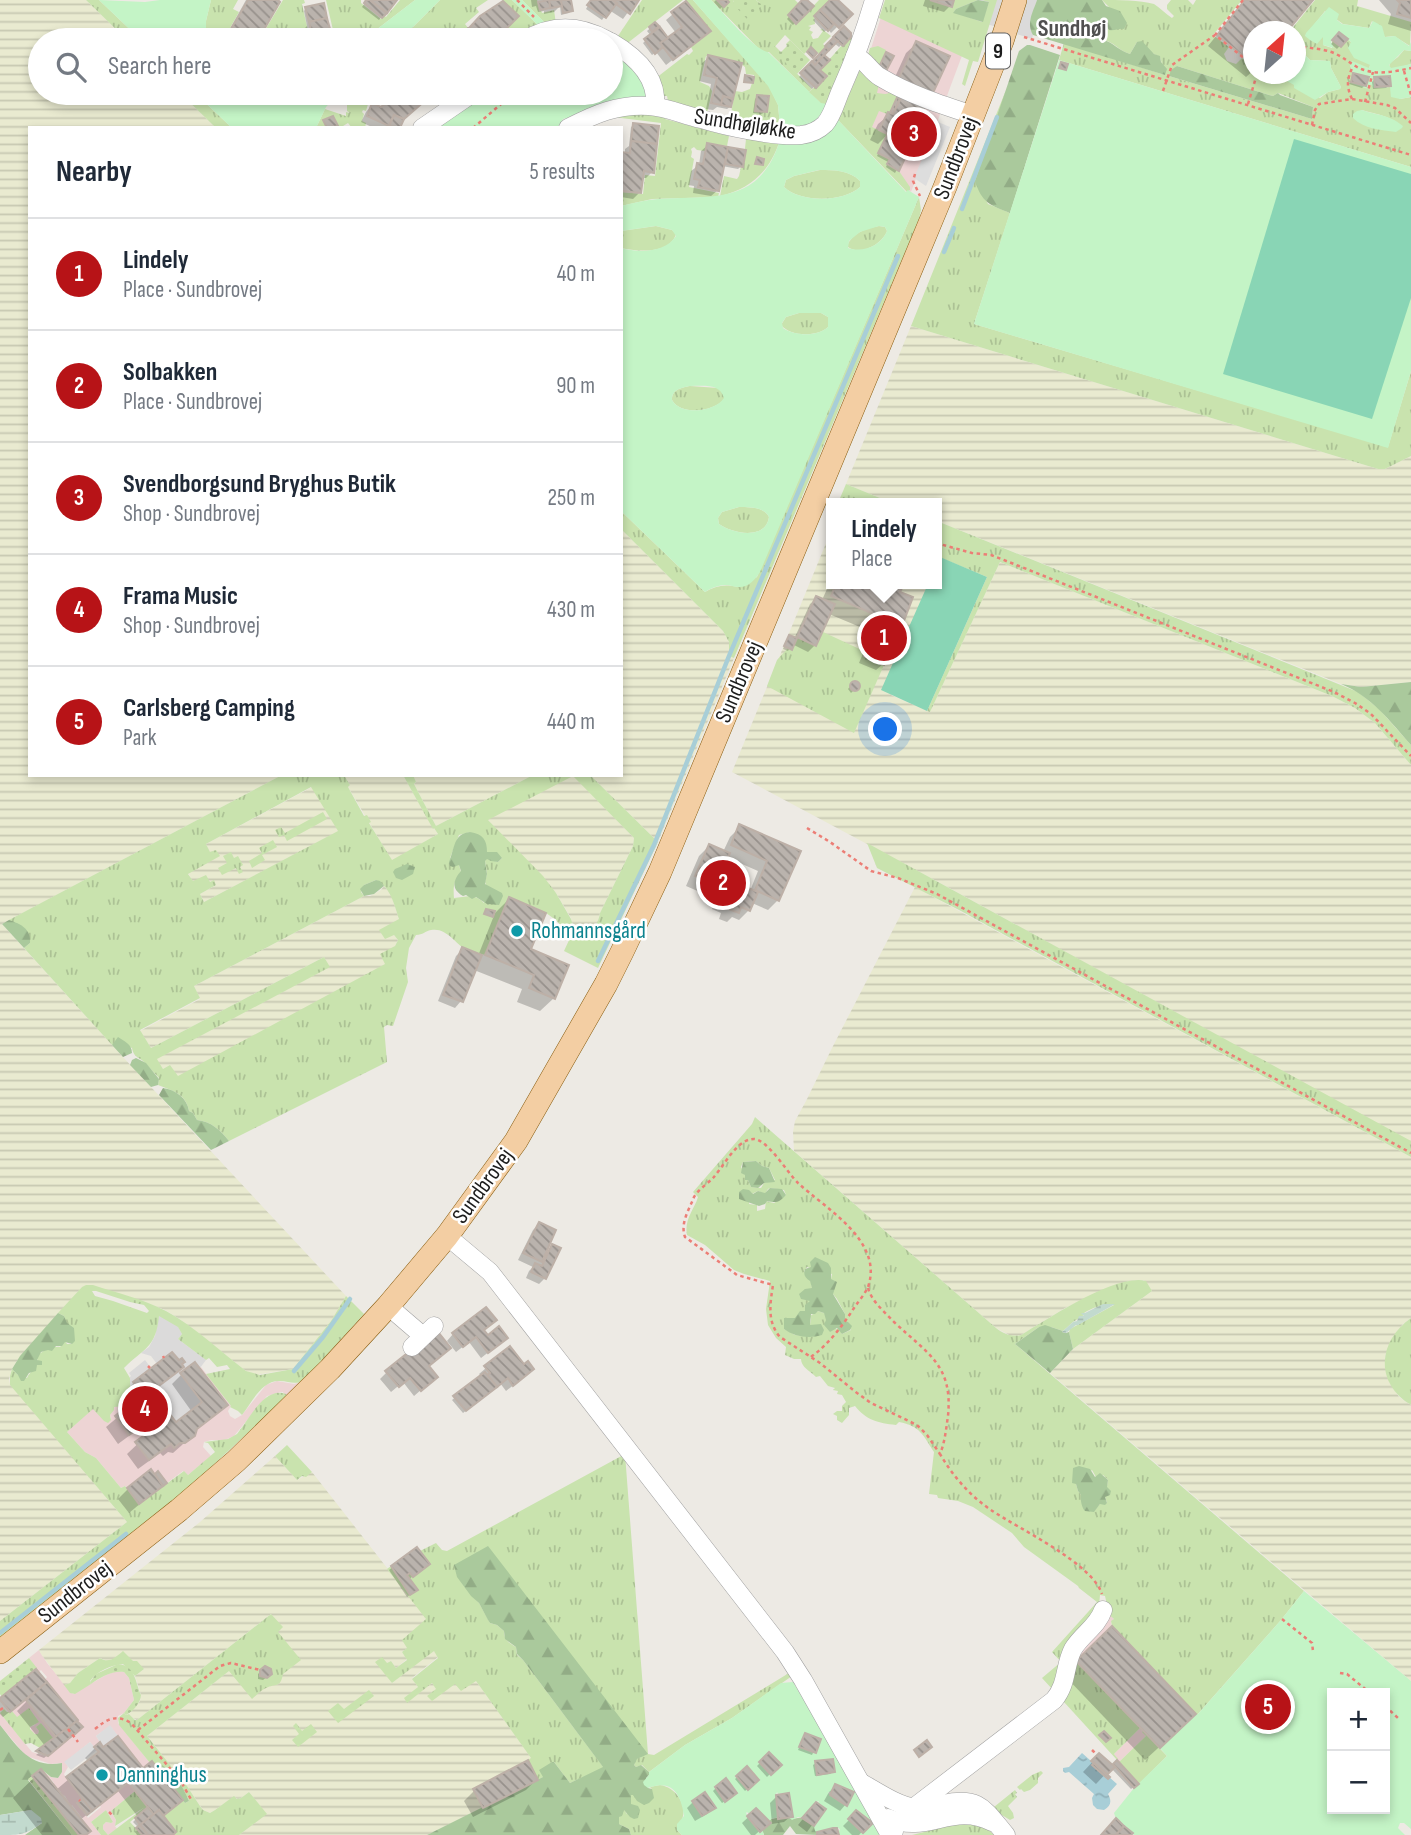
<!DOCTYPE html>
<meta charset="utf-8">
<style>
:root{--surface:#fff;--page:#f6f6f7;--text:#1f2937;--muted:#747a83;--line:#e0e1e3;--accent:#b71317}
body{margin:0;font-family:"Sofia Sans Condensed",sans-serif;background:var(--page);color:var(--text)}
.controls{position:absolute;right:21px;bottom:21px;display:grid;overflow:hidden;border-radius:0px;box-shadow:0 4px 10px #0003}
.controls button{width:63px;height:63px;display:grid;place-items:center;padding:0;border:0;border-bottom:2px solid var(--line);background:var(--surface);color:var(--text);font:35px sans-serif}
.compass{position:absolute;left:1243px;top:21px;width:63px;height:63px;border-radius:50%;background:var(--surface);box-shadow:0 4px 10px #0003;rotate:27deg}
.you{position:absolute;left:886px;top:730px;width:24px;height:24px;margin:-18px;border:5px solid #fff;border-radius:50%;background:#1a73e8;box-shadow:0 0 0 10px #1a73e833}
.badge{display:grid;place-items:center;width:46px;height:46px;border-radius:50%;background:var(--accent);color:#fff;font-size:23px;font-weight:700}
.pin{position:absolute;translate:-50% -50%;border:4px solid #fff;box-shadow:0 2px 7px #0006}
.popup{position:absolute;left:826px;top:498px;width:116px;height:91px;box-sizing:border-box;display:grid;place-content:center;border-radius:0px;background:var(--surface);filter:drop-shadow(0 2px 5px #0005);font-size:23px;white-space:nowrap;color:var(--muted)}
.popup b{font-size:26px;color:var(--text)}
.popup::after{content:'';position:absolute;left:50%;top:100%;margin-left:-14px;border:14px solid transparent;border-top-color:var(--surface)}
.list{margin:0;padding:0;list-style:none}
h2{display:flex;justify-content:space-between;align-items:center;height:91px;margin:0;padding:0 28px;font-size:30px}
h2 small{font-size:23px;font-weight:400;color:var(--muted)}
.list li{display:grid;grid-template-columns:46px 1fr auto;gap:21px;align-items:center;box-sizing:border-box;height:112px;padding:0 28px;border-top:2px solid var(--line)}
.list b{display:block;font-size:26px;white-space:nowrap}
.list p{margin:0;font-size:23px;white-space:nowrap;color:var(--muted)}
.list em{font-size:23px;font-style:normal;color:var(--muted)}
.icon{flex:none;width:38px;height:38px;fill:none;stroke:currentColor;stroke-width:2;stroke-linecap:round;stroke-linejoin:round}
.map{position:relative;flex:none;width:1411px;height:1835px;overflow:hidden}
.search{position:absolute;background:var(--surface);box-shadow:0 4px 10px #0003;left:28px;top:28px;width:595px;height:77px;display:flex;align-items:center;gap:18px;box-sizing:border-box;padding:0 24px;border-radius:38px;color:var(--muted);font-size:26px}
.panel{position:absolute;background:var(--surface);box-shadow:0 4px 10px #0003;left:28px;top:126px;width:595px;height:651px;border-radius:0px}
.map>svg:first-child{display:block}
.residential{fill:#dbdada}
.commercial{fill:#edd4d4}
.farmland{fill:url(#farmland-rules)}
.grass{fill:url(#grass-tufts);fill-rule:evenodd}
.forest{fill:url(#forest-firs)}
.wetland{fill:url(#wetland-marsh)}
.park{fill:#c4f4c6;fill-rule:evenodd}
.garden{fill:url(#garden-dots)}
.pitch{fill:#89d5b5}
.parking{fill:#ddd}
.water{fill:url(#water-ripples)}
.shadow{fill:#0003;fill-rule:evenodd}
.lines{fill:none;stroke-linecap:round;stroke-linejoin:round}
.stream{stroke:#a8ced7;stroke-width:4.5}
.building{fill:url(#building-back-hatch);stroke:#bdb0a7;stroke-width:2}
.minor-casing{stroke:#a1a1a1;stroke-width:19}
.major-casing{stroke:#885c0e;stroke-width:24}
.path{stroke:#ec7e76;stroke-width:2.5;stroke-dasharray:3.5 3.5;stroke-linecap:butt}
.minor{stroke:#fff;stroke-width:18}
.major{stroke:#f3cea3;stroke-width:23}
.culture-dot{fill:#0f9aa8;stroke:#fff;stroke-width:2.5}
.labels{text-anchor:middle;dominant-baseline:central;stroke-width:5;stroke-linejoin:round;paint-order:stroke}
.shield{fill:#fff;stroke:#616161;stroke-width:2}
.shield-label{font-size:21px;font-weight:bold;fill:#1d1d1d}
.street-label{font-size:23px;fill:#1d1d1d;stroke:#fff}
.culture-label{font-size:23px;fill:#0d838f;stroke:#fff;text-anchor:start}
.neighbourhood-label{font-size:24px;font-weight:bold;fill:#505050;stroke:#fff}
</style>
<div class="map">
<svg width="1411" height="1835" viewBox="0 0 1411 1835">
<defs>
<pattern id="farmland-rules" width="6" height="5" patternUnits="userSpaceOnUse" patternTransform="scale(1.75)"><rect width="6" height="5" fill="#e9ead0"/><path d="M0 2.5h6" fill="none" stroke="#c7c8b2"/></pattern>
<pattern id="grass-tufts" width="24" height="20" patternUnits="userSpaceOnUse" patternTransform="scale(1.75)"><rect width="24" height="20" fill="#c9e3ae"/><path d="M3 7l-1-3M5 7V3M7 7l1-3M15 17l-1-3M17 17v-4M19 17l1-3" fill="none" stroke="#acc295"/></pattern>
<pattern id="forest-firs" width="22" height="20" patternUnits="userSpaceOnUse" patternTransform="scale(1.75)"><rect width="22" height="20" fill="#aac99c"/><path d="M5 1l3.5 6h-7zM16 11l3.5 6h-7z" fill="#92ac86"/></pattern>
<pattern id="wetland-marsh" width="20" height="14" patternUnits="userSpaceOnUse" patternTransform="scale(1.75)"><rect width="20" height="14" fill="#c2dace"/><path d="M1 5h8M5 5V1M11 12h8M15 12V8" fill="none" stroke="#a6bbb0"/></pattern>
<pattern id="garden-dots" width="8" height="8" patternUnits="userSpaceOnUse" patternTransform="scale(1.75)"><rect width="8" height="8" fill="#c9e3ae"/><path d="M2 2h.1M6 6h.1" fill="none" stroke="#acc295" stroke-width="1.8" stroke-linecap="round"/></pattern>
<pattern id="water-ripples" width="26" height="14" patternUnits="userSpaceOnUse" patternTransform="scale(1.75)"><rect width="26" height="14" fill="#a8ced7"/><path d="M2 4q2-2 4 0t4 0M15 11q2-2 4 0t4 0" fill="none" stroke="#90b0b8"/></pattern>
<pattern id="building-back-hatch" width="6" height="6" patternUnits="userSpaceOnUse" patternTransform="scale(1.75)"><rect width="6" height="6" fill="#bab3ad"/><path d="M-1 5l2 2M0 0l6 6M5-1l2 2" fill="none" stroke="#97918c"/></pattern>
</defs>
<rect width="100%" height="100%" fill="#edeae4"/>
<g class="residential">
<path d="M915,0H1037L1030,22L1031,30L1033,35L1032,39Z"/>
<path d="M159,1315L178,1326L182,1334L178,1339L206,1360L200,1368L195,1362L202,1402L176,1422L154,1393L142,1402L130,1385V1377L131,1376L129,1373L145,1360L151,1368L133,1382L145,1397L184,1367L182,1364L185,1361L182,1358L179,1360L173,1352L157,1364L151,1356L141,1353L149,1347L155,1336Z"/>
</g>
<g class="commercial">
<path d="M881,17L963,53L911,192L877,160L861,80Z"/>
<path d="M201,1367L231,1406L228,1411L230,1416L235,1419L242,1415L266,1385L277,1381L294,1384L301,1382L286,1399L283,1392H281L267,1396L234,1436L225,1440H211L204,1442L203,1447L211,1456L188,1475L183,1471L167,1483L158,1472L155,1474L151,1469L127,1488L125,1486L121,1488L96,1458L85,1452L67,1432L93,1408L111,1420L110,1415L113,1406H124L137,1397L138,1398L115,1416L129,1435L152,1418L157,1426L136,1442L149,1460L171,1444L174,1448L180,1443H185L195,1436L197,1429L228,1406L200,1368Z"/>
<path d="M1099,1606L1114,1619L1111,1623L1112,1626L1076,1661Z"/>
<path d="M39,1650L47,1663L73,1694L106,1675L117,1671L124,1672L129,1678L134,1700L124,1713L118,1716V1723L150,1763L143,1768L110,1726L96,1736L100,1742L94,1747L90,1742L65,1762L68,1767L64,1774L65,1776L82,1797L81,1800L76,1803L88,1818L101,1807L99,1805L129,1782L135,1791L111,1811L116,1820L115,1826L117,1829L108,1835L103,1829V1825L106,1822L111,1823L113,1822L106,1810L91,1822L101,1835H86L83,1819L72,1805L71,1806L65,1796L60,1793L61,1792L53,1784L54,1783L50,1778H49L44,1772L51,1777L58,1778L62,1772V1763L51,1764L26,1756L0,1725V1713L32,1752L46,1756L36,1751L52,1738L41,1723L36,1727L39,1731L38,1734H35L32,1732L30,1727L35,1725L28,1709L17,1718L12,1711L47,1682L45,1680L47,1677L41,1670L39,1672L29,1658Z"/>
<path d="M1140,1728L1146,1736L1119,1762L1114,1754Z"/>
</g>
<g class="farmland">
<path d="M0,0H86L127,40H40V93H180L216,128H30V775H282L2,924L123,1057L346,1296L331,1321L293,1369L255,1375L246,1371L181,1320L165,1310L139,1300L82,1287L17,1361L12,1369L9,1379L10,1384L127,1522L0,1621Z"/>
<path d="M911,326L1378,469H1385L1411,456V682L1361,687L1341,684L937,521L936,503H892L846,484Z"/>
<path d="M621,529L723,631L729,642V656L734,658L658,842L590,775H621Z"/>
<path d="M937,529L960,539L891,695L930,712L1000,562L1332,696L1355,708L1375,723L1411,765V1142L942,884L732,772L831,531L832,584H936Z"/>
<path d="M344,775H403L433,828H434L438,834L392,861L348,787L350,785Z"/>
<path d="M409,775H533L436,826L414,784L416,782L413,776L410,777Z"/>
<path d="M573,775L634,838L633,846L600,913L597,925L586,934L580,936L577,935L574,930L571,918L556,893L487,819Z"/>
<path d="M312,787L339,831L204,902L200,894L216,885L213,881L210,882H193L188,873L219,856L210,853L206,844Z"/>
<path d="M384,886L391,894L399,919L394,935L398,940L386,964L178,1077L170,1066L163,1069L156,1059L329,967L324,957L151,1048L140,1031L200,999L194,986L364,896H370L381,890Z"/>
<path d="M915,887L1411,1157V1318L1402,1325L1385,1355V1365L1389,1381L1399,1397L1411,1405V1681L1050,1373L1073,1349L1152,1291L1144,1280L1129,1281L1106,1289L1065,1308L1021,1335L1011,1336L996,1328L794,1151L793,1132L795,1121L806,1101L832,1048Z"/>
<path d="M275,1456L297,1480L312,1472L427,1619L408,1648L402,1652L407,1659L396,1668L391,1661L387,1663L392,1683L434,1650L438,1657L412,1678L418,1687L407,1702L432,1683L437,1689L455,1683L476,1681L532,1759L473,1789L483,1808L427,1835H239L266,1814L249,1792L241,1798L238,1799L234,1797L215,1810L210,1813L203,1810L187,1786L147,1736L230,1670L268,1686L279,1684L277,1631L271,1614L137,1720L133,1718L129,1714L140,1701L141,1695L135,1676L144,1669L113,1659L107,1661L100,1658L78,1673L70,1683L64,1685L41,1654L39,1650L200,1522Z"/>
</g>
<g class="grass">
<path d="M86,0H99L141,40H127Z"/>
<path d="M211,0H238L233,9L239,12L229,30L246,40H206V21Z"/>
<path d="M283,0H304L305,3L302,4L308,31L295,28L296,36L284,38V40H259Z"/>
<path d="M326,0H361V3L381,19L384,16L386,17L400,0H415L363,40H333L331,31L333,30Z"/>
<path d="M440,0H488L476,8L479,12L465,24L468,28L461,35L463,38L460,40H400Z"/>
<path d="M502,0H512L540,27L515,40H507L501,34L518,16Z"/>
<path d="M522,0H537L542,13L554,10L556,24L547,25Z"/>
<path d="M642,0H683L625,45L616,39Z"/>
<path d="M685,0H693L769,86L778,105L780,126L730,119L735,91L742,92L750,89L754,77V75L746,74L745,67L741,64L706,56L700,82L709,86L712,91L707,114L668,101L667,96H662L656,78L687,54L689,55L693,51L691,47L711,32ZM757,95L769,97L767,112L755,110Z"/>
<path d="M711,0H717L724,7L729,2L727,0H733V2L760,3L756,0H795L799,4L788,15L797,23L819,0H830L814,16L815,24L808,26L811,27L809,30L813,32L811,35L813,39L818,38L823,31L820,30L822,29L831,36L823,44L826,47L819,54L811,47L804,54L785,35L773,49L812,89L809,92L769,52H764L758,48Z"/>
<path d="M885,0H978L956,9L954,12L982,22L989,2L982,0H997L978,62L973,61L965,86L962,84L969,60L879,18Z"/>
<path d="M1102,0C1118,0 1140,0 1154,4C1160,8 1166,14 1172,18L1174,16L1167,9V5L1171,0H1188L1193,5L1196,0H1242L1213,35L1229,47L1224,54L1227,61L1236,64L1242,58L1253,67L1254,74H1286V76L1320,98L1328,92L1340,89L1341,87L1331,68L1330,61L1310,60L1306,56L1296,64V32L1290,31L1315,0H1358L1357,6L1411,22L1410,46L1394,36L1385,37L1372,21L1369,28L1343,24L1325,11L1305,36H1323V45L1332,48V40L1339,32L1351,42L1370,65L1369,69L1350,65L1353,73L1351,81L1373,84L1374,88L1391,87L1400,99L1411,97V167L1059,60L1064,43L1165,75L1160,57L1154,54L1137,42L1130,54C1119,51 1113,41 1103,40L1094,27L1109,7ZM1177,66L1269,95L1273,96L1278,93L1313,107L1312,119L1169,76ZM1362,110C1379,115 1387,115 1402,126L1353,116Z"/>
<path d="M878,46L886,50L879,67L868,55L870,48Z"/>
<path d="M1404,50L1411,51V64L1397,68H1389L1390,63L1398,57Z"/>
<path d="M862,65L879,84L877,93C881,93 888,96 891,91L899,94L890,113L888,112L887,114L879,111L872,127L889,135H887L879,153L890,159L888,164L899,171L910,187V190L907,192L838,120Z"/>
<path d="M1006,90L995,127L976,181L988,204L1010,213L974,324L1388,447L1411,371V456L1385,469H1378L911,326Z"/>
<path d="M180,93H195L232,128H216Z"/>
<path d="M339,93H350V94L353,96L354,94L352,93H377L370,100H367L366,102L368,104L366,111L363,110L362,112L364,114L362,121L366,123L365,128H352L348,123L343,126V128H316L325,109L346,116V112L350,113L347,111V96Z"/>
<path d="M617,112L665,115V119L729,136L727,146L707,143L705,151L697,150L694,147L691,149L692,152L691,157L694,159L689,187L719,193L718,197L652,199L621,206V192L643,194L645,175L655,176L661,123L613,117Z"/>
<path d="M746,139L779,143C769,172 750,189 720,196L724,176L737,179L739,176L741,167H743Z"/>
<path d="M820,170C835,170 849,170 860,181V187C844,202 801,203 784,187L786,180L794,176Z"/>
<path d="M919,197L921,210L919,219L734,658L729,656V642L723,631L621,529V511L705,592C715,586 725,584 737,587L757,577Z"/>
<path d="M656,226L672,230L676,234C670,254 639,252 621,248V231Z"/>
<path d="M879,226L885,227L887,231C882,245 858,257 847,246C852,233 866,228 879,226Z"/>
<path d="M799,313H821L828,317V327C817,337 791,337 781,325L786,317Z"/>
<path d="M690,386L718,388L722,391L725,398C715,412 681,416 672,400C672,389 681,388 690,386Z"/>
<path d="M846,484L892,503H838Z"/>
<path d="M739,507C750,507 764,507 769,517C766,540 733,534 719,524L718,518L722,512Z"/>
<path d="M937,521L1358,692L1379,709L1411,745V765L1375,723L1355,708L1332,696L1000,562L930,712L927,711L987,577L939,557L937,564Z"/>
<path d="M823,632L866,652L865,657L884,665L854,733L767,686L777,660L788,648L792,649L797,637L816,646Z"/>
<path d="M282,775H344L350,785L348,787L364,816L367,815L371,822L369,823L392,860L438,834L434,828L433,829L403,775H413L416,782L414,784L436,826L533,775H590L658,842L598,968L564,951L570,938C553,910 536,909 509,897L485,955C479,953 473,953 465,949C455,943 446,927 431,930C425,931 423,935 416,935L409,948L406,968L408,982L393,1026L387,1025L384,1027L387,1062L229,1141C220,1130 212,1122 197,1120L193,1113L189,1111C186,1093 172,1091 158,1085L159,1078C155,1074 151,1069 147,1065C141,1057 134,1059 132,1048L116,1042L112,1045L24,948L30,943L9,920ZM573,776L634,838L633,846L600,913C598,926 590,936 576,935L571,919L556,893L543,876L488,820ZM311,787L338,831L204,902L200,894L216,885L214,880L210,882L206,875L193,881L188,874L220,856L216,850L210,852L206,844ZM470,832L487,853L502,858L498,862L486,858L485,861L487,874L485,882L486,885L484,903C474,893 466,897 454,898C453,887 454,880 461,872L459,865L450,858L459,835ZM376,880C391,888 394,904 399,919L379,930L385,939L394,935L398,940L395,946L380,954L385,964L178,1076L170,1065L163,1069L157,1059L330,967L324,957L151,1048L140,1030L200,998L194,986L364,896L361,892L364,885Z"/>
<path d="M323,812L327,819L287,841L284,835L279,837L275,830L281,827L285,833Z"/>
<path d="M273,840L277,847L262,855L265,860L252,868L249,861L262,853L259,848Z"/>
<path d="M867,843L1411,1141V1157L961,911L877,868Z"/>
<path d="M231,852L234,858L238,856L243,865L240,867L243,872L239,874L236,868L222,875L218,868L227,863L223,856Z"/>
<path d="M755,1117L996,1328C1004,1334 1011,1337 1021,1335C1048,1319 1116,1273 1146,1281L1152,1291L1073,1349L1069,1332L1070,1329L1114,1305C1103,1304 1094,1307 1084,1313V1315L1073,1322L1063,1331L1051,1327H1039L1015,1344L1304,1591L1281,1620L1197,1715L1112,1626L1111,1621L1114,1619L1106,1612L1107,1605L1105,1596L1100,1595L1099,1606L1076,1661L1140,1728L1114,1754L1118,1759L1117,1760L1042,1678L1061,1662L1052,1652L1097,1602L1079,1588L1078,1586L1024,1547L1012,1533L973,1507L958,1501L938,1498L937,1495L929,1494L934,1452C923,1435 920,1426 899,1422L896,1425C878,1423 866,1420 855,1406L849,1408V1415L842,1423L837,1420V1416L833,1414L837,1411H842V1406L846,1402L842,1395L837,1394L838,1391L833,1390L835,1388L828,1386L820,1376L816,1377C810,1371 801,1367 801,1359H794L785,1355L786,1347L776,1338L768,1325L766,1309L770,1281L744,1274L734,1270L705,1245L687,1235C684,1219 694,1210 698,1197L693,1192L752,1124ZM756,1161L762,1166L769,1168L775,1180L764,1183L761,1188L751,1187L748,1180L745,1178V1175L741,1167L743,1162ZM770,1188L784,1190L786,1195L774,1203L766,1201L765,1209L757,1211V1205L749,1204L751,1192L752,1194L758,1191L765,1194L768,1189ZM807,1267L832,1274L831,1279L833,1294L837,1299L845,1314L844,1321L851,1330L842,1334L839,1329H835L824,1313L818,1311L810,1316L811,1319L808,1336L795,1335L784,1329V1318C786,1318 794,1318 796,1318C807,1314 814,1299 812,1288C812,1281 807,1276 804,1271ZM1092,1470L1096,1477L1103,1475L1108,1480L1105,1497L1107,1503L1100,1504L1094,1511L1078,1491L1076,1484Z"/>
<path d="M86,1285H93C117,1293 143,1299 166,1311C195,1327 220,1351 246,1371L260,1375L293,1369L331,1321L346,1296L364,1314L303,1381C294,1385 289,1381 280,1381C262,1380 252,1402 242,1415L238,1411L230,1407L231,1406L206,1374L230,1369L227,1365L217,1367L209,1358L206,1360L178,1339L182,1334L178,1327L159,1316C156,1348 144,1348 124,1368L130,1378V1385L137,1397L124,1406L114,1407V1410L110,1415L111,1420L108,1423L104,1421L93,1409L67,1432L85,1452L96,1458L121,1488L125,1486L139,1504L184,1471L188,1475L215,1452L208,1443L204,1442L228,1439L237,1434C249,1420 264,1386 286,1394L287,1396L194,1483L0,1638V1621L127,1522L10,1385V1376L12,1369L18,1375L27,1378C30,1371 37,1368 38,1361L36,1357C42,1351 52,1346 60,1347L65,1341L67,1344H72L64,1316L58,1313L82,1287ZM92,1291H96L130,1302L144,1305L149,1311L147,1313L113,1301L95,1296Z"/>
<path d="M1411,1318V1405C1374,1383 1378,1341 1411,1318Z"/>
<path d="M287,1445L312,1472L306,1477L302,1476L297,1480L275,1456Z"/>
<path d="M625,1454L648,1754L654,1755L789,1673L792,1676L732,1718L685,1745L649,1772L642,1765L636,1767L634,1765L636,1759L641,1757L460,1581L479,1603L490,1623L497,1625L504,1631C504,1640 509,1643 516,1647L517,1655L523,1660L604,1768L570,1783L554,1762H552L543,1777L538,1780L528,1760L531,1758L476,1681L461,1691L455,1684L432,1701L427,1696L436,1689L432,1683L407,1703L404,1698L418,1687L412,1679L438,1658L434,1651L392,1683L375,1662L382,1657L387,1663L391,1661L396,1668L407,1660L402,1652L407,1648L402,1640L426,1619L387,1569L391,1566L411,1595L417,1590L407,1575L410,1573L413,1577L430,1564L420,1551L436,1543L442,1550L447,1551Z"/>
<path d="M271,1614L283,1627L278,1632L301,1660L283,1674C280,1689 276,1683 266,1688C261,1690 256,1696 252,1699L229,1671L147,1736L187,1786L200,1806L203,1810L210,1813L215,1810L234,1796L237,1799L241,1798L249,1792L267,1814L239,1835H173L176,1832L163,1816L183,1800L185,1803L189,1801C184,1786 171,1777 161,1766L158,1768L152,1761L150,1763L119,1725L118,1718L124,1713L126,1715L129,1714L135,1720H137Z"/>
<path d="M123,1651L133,1661H137L144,1669L135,1676L123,1664C111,1665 97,1671 90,1681L91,1684L75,1694L70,1693L64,1685L70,1683L78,1673L100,1658C109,1664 116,1657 123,1651Z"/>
<path d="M369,1690L374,1696L338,1723L328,1711L338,1703L344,1709Z"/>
<path d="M29,1708L39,1722L30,1727V1729L35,1734H38L39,1731L36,1727L41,1723L53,1738L40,1748L31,1743L25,1744L0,1713L4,1709L7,1712L12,1711L17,1717Z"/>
<path d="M296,1723L302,1731L311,1724L317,1732L298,1747L292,1740L299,1734L293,1726Z"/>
<path d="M1143,1731L1167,1756L1139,1784L1119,1762L1146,1736L1142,1732Z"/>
<path d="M1041,1771L1043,1773L1038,1778V1783L1030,1790L1024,1792L1021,1789L1020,1790L1017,1787L1032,1775Z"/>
<path d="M660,1785C675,1787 688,1804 682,1820C681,1823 679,1827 677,1830L682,1835H631L629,1829L619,1824V1817L623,1808L627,1814L631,1804V1795L652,1793V1789L650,1787Z"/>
<path d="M1015,1790L1017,1793L1015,1794L1017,1797L1008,1806L1013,1813L1014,1818L1010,1820L997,1812L994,1807Z"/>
<path d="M135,1791L148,1807L130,1822L142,1835H108L145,1807L115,1826L116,1820L111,1811Z"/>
<path d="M106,1810L113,1822L111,1823L106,1822L103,1825V1829L108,1835H101L91,1822Z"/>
<path d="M971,1822L988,1829L994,1835H912L956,1824Z"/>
</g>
<g class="forest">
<path d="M978,0L989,2L983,22L953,13L956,9Z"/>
<path d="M1037,0H1102L1106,6L1120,11L1127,23L1124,29C1119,28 1115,31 1109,30L1106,25L1097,22L1095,27L1103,40C1113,42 1119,51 1130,54L1137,42L1142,41L1154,54L1160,56L1161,62L1167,69L1165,75L1033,35C1026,23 1033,12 1037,0Z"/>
<path d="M1027,45H1030L1060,55L1010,213C990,205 982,203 975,181L1019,51Z"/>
<path d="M1177,66L1269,95L1273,96L1278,93L1280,95L1313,107L1312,119L1169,76L1171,70Z"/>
<path d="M1411,682V745C1390,721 1371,696 1341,684L1361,687Z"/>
<path d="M470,832C483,834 487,840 487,852H497L502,858L498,862L491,861L487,859L485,861L487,874L485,884L502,893L503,896L499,905L487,904L476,897L472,899L466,895L463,896C451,889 453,880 461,871L459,865L453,867L450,866L449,862C455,848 453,834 470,832Z"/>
<path d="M407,864L415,867L413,874L402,880L396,878L393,872L395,869Z"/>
<path d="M376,880L380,881L384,886L374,894L364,896L360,889L364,885Z"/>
<path d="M9,920C21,924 31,929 30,943L24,948L2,924Z"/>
<path d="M118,1037C124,1041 132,1044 132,1053L123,1057L112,1045Z"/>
<path d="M136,1058L146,1063L159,1079L158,1085L151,1087L130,1065L132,1060Z"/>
<path d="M163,1088C176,1090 187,1098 189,1111L193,1113L197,1120C212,1122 220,1130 229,1141L211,1150L159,1095Z"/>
<path d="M756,1161L762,1166L769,1168L775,1182L764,1183L758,1188L751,1187L748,1180H745V1175L741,1173L743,1162Z"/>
<path d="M770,1188L782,1189L786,1195C779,1203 776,1203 767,1201L765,1204L759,1206L739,1199V1192L743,1189L749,1190L753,1194L758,1191L765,1193Z"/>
<path d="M815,1257L828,1263L831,1268V1279L837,1282L833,1294L845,1314V1321L848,1322L852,1326L850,1330L842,1334L837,1328L830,1332L824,1325L826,1320L824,1313L818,1311L815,1314H811L810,1325L821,1324L824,1330L822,1335C810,1339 794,1337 784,1329V1318H795L800,1311H805V1305L810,1301L801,1299L799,1294L805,1289L812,1288L810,1281C805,1278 803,1274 805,1269L811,1267L810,1262Z"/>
<path d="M58,1313L64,1316L67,1323L74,1328L75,1341L72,1344L65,1342L62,1346H56L52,1351L48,1350L41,1352L37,1360L42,1361V1365H37L36,1371L29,1373L24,1381H21L18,1375L12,1369L20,1356Z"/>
<path d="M1045,1325L1063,1331L1062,1332L1066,1333L1069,1332L1073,1349L1050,1373L1015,1344L1039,1327Z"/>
<path d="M1079,1466L1090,1469L1095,1477L1100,1473L1108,1480L1107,1487L1111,1491L1110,1495L1105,1497L1107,1503L1105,1505L1100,1504L1094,1512L1085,1511C1082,1508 1080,1500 1081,1495L1078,1491L1076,1484L1072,1483L1073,1468Z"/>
<path d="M488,1546L648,1754L637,1759L634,1765L636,1767L641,1765L649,1772V1775L646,1778L648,1788L652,1789L654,1798L649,1803L644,1805L637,1801L633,1795H631V1804L638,1806L640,1810L638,1818L634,1819L630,1817L624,1810L622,1816L619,1817V1824L629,1829L631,1835H427L543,1777L539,1770L552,1762H554L570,1783L603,1767L523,1660L517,1654L516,1647L505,1639L504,1631L497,1625L490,1623L488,1620L479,1603L471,1596L457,1577L454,1565Z"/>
<path d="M0,1725C17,1746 30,1769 62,1763V1772L58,1778L51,1777L41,1769L28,1780L72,1835H25L42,1823L31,1810L0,1815Z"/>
<path d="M162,1765C174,1773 184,1788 189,1801L185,1803L158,1768Z"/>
<path d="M787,1816L792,1819L804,1817L814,1825L818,1835L796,1834L790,1826L783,1835H764L762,1829L771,1819Z"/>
</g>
<g class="wetland">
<path d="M1103,1304H1115L1078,1325H1076L1066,1333L1062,1332L1073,1322L1077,1321L1079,1316H1084L1081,1313H1085Z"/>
<path d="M31,1810L41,1818L42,1823C25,1835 21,1835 0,1835V1815Z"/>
</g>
<g class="park">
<path d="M99,0L145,2L160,0H211L206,21V40H141Z"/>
<path d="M415,0H440L400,40H363Z"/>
<path d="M512,0H522L547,25L540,27Z"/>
<path d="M693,0H711C723,12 754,50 768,52L819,101L827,104C814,128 806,127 780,126L778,105L768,86Z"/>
<path d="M1329,7L1339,14L1337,20L1342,24L1369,28L1373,21L1382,26L1385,37L1395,36L1409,46L1411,42V51L1404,50L1389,65L1391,68L1411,64V97L1400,99L1391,97L1390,87L1374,88L1371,84L1368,89L1351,83L1353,73L1350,65L1352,61L1369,68L1370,65L1354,58L1348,48L1351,42L1339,32L1331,42L1334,48L1323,45V37L1317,44L1310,40L1305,36L1306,33Z"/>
<path d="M611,48L632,64L649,93L645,98L563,119L560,125L554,128H431L481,93H611Z"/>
<path d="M1306,56L1310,60L1330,61L1331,68L1341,87L1340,89L1328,92L1315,100L1294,88V85L1287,81L1286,74H1296V64L1301,60L1302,57Z"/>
<path d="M1059,60L1411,167V371L1388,448L974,324Z"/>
<path d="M195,93H339L326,107L316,128H232Z"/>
<path d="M1362,110C1379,116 1388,114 1403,126L1402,128L1396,132C1381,130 1364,129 1353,118V114L1357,111Z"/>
<path d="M838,120L906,192L908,190L919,197L760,572C755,580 748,588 738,587C734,587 730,585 726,585C719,585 711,588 705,592L621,511V248C639,253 665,253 676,236L672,230L656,226L621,231V206C633,203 646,200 658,199C711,195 758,206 779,143C804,145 824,143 838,120ZM819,170C835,170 849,170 860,181V187C844,202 801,203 784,187L786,180L794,176ZM879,226L885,227L887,231C881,246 863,253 848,248L849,241L860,232ZM799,313H821L828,317V327C817,337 795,336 783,328L782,323L786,317ZM690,386C703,386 720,383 724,398C715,412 681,416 672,400C672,389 681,388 690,386ZM739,507C750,507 764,507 769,517C766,540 733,534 719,524L718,518L722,512Z"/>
<path d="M1304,1591L1411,1681V1829L1404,1823H1400L1398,1828L1405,1835H1134L1116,1819L1114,1813L1134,1788L1167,1756L1160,1748L1196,1714H1198L1281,1620ZM1332,1693H1385V1809H1332Z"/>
<path d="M793,1682L884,1835H839L838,1831L840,1830L839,1828L816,1832C810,1824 820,1816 825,1809L818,1803L819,1801L816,1802L804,1817H798L792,1820L787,1816L788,1793L778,1794L777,1792L776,1795L779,1817L771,1819L769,1822L756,1808L749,1814L747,1812L746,1813L750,1820L762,1829L764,1835H682L677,1830V1824L684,1816C681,1794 672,1779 648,1788L644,1785L643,1782L649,1775V1772L685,1745L732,1718L781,1683ZM835,1784L852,1793L847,1804L828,1793L829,1792L831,1793Z"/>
</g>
<g class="garden">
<path d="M733,0H756L762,5L748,20L734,5Z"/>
<path d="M851,37L853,38L827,104L821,103L809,92L826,77L820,70L842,45Z"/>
<path d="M790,40L810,60L797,74L772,49L775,46L781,52L787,46L786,44Z"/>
<path d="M29,1658L37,1668L2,1697L0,1694V1681Z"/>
<path d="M118,1664C136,1666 135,1682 141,1695C141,1702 133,1712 126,1715L124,1713L134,1700L129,1678L124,1672C114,1670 100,1677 91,1684L90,1682L96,1674Z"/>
<path d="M32,1776L79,1835H72L28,1779Z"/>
</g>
<g class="pitch">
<path d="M1294,139L1411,174V298L1372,419L1223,374Z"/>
<path d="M940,557L987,577L927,711L881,690L928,584H936L937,564Z"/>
</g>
<g class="parking">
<path d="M938,122L950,127L926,186L914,178Z"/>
<path d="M110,1725L118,1736L103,1747L96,1736Z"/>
<path d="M90,1742L97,1750L71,1770L64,1762Z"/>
</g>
<path class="water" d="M1082,1753L1117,1784L1108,1794C1112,1801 1111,1806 1104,1810L1097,1809L1093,1805L1092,1798L1094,1794L1069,1772L1065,1773L1063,1771V1768L1069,1767Z"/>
<g class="shadow">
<path d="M246,0H279L256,40H233L226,36Z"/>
<path d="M367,0H395L379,20L362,7Z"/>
<path d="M531,0H569L571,11L569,13L561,15L560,6L554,12L544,14V11L538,12L536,6L532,7Z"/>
<path d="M591,0H637L623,19L609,10L602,20L586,9Z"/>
<path d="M716,0H725L727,2L720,9L714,2Z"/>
<path d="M804,0H808L807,2L811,6L793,25L787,19Z"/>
<path d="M832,0H836L850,14L831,33L828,29L824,32L813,20Z"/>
<path d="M925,0H952L950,6L944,12L923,6Z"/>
<path d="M1245,0H1311L1284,32H1254V70L1246,77L1208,46Z"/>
<path d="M1379,0H1411V31L1388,24L1391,14Z"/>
<path d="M686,3L702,37L666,65L656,52L652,55L643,43L651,36L647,31L655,24L666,37L660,43L676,33L666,20Z"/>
<path d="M322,5L330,40H297L305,38L303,30L307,26L304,11L306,8Z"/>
<path d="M844,29L850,36L839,47L834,43L822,55L818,70L824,76L812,89L799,77Z"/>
<path d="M1339,34L1346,39L1337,49L1331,44Z"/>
<path d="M917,43L914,127L919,129L895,173L886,167L888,162L877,156L886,136L878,144L870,140L878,124L889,115L893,106L904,95L890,88L906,53ZM884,125L907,136V140L883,128Z"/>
<path d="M709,57L730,107L727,109L717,107L713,110L706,109L711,84L699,81L702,63Z"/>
<path d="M1354,75L1365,85L1362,88L1349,84Z"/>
<path d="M1375,79L1389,85L1386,88L1373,89L1372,82Z"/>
<path d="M385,93H418L424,100L401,119L398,128H374L361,122L366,112L372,105L381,109L391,101Z"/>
<path d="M428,93H441L433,99Z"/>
<path d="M758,96L765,111L762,114L753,113L755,99Z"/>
<path d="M634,125L652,172L646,178H641L640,192L633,199L621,197V154H625V149L629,146L631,127Z"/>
<path d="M708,145L744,152L741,166L738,169L722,166L718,190L711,196L693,193L694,186L688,185L691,171L699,165L701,151Z"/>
<path d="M832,578V584H902L898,592L883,664L876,670L859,663L872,632L829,614L815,645L808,652L792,644L788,651L783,649L787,640L794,639L810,604L817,598L822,600Z"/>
<path d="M853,683L857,684L858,686L851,693L848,689Z"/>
<path d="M740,827L798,852L778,900L768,910L752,903L749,910L739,920L732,917L727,922L719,919L721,913L712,909L716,899L686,886L699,856L709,846L723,852L730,837ZM726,857L758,871L750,891L717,877Z"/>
<path d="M509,899L528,950L554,998L540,1011L517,1002L522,989L474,970L461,1001L455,1008L438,1001L456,956L463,949L478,956L495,913Z"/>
<path d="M539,1224L543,1255L552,1246L545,1278L539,1284L526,1278L529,1271L533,1267L518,1260L533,1230Z"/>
<path d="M483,1331L488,1337L499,1344L481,1358L469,1342L456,1352L447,1341L453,1334Z"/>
<path d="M427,1366L429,1383L414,1396L403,1382L391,1392L380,1379L387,1372Z"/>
<path d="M486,1368L526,1375L506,1391L500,1383L463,1413L452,1400L481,1376L479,1374Z"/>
<path d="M176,1373L139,1401L176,1424L192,1412L172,1384L182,1374L226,1405L194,1432L182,1445L173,1453L168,1452L163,1456L160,1453L138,1469L127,1454L147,1435L141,1427L118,1444L106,1427L137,1401L128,1389L134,1383Z"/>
<path d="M158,1474L165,1483L129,1513L118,1499L128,1489Z"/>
<path d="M417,1549L425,1567L408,1580L413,1592L407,1597L389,1570Z"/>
<path d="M1112,1628L1181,1727L1145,1760L1064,1675Z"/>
<path d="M36,1671L80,1727L44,1758L36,1755L46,1747L17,1711L26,1702L25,1700L3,1717L0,1714V1700Z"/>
<path d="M261,1671L267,1677L263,1680L258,1679V1674Z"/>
<path d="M805,1735L819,1740L812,1755L798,1750Z"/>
<path d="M117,1738L143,1771L171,1835H137L135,1832L139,1828L133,1822L138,1817L118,1791L80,1820L84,1835H42L13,1798L41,1771L56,1790L89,1762L85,1758L95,1748L103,1749Z"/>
<path d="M769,1754L779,1765L767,1777L757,1766Z"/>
<path d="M1099,1755L1112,1767L1117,1763L1137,1784L1131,1789L1111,1768L1096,1784L1083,1772Z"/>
<path d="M816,1763L833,1772L830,1774L815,1776L813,1765Z"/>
<path d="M747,1769L757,1780L745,1791L735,1779Z"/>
<path d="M536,1780L526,1790L473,1817L464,1801L474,1791Z"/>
<path d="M836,1786L846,1804L840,1811L824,1801L829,1792Z"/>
<path d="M716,1788L733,1796L722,1803L713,1791Z"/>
<path d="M777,1796L791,1816L784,1822L772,1824L770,1803Z"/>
<path d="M693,1802L713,1808L707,1814L695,1821L687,1808Z"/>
<path d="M756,1810L768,1823L755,1835H751L742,1823Z"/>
<path d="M810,1810H823L807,1832L798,1825Z"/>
<path d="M857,1812L870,1823L859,1835H852L843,1826Z"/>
</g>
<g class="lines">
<g class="stream">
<path d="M962,209L997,117"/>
<path d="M944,252L954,228"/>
<path d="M598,961L654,845L729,656L898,256"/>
<path d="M294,1371L323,1337L350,1299"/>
<path d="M0,1633L126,1534"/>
</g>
</g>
<g class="building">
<path d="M248,0H278L280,2L258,40H250L231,29Z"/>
<path d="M366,0H370L387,13L382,18L364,3Z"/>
<path d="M370,0H397L387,13Z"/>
<path d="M549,0H561L563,6L550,8Z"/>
<path d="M549,0L550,8L540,10L538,2Z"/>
<path d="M561,0H571L573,11L563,13Z"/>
<path d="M591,0H613L617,3L606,18L587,5Z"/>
<path d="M613,0H639L630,14L616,4L617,3Z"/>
<path d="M717,0H727L729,2L724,7Z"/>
<path d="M802,0H807L814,6L796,24L788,15Z"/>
<path d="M830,0H838L853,14L839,28L820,10Z"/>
<path d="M930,0H954L952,7Z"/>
<path d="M1245,0H1313L1290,28L1287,25L1282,32H1254V65L1217,35Z"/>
<path d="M1397,0H1411V18L1397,14L1400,3Z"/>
<path d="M503,1L519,16L504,31L491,40H482L469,28L480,16Z"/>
<path d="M686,1L711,31L673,60L660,43L682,27L671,12Z"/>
<path d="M324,3L327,18L309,22L305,7Z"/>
<path d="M820,10L834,24L828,31L814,16Z"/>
<path d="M327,18L333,40H289L312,35L309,22Z"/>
<path d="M655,22L659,26L652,32L649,27Z"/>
<path d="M844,26L851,33V37L843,46L833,37Z"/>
<path d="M660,27L668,38L660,43L663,47L655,54L644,39Z"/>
<path d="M468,28H469L482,40H466L463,38L461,35Z"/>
<path d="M1339,32L1348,39L1341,47L1332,40Z"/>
<path d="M833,38L838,41L829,50L825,46Z"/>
<path d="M916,41L950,56L933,93L899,78Z"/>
<path d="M811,47L817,53L813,58L807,52Z"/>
<path d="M826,47L829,50L815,65L812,62Z"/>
<path d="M886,52L894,56L886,71L879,67Z"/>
<path d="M708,55L742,63L733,99L723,96L721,105L711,103L717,78L704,75Z"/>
<path d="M824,55L830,60L820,70L827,76L816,88L800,73L812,61L815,65Z"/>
<path d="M1061,62L1068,64L1066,70L1059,68Z"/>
<path d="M1353,73L1369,77L1366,86L1351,82Z"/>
<path d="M745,75L754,77L753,83L744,82Z"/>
<path d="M1390,76L1391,86L1375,87L1374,77Z"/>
<path d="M396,93H420L426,100L404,119L394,115L389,126L367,116L372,103L381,107Z"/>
<path d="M899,93L902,94L893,114L890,113Z"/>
<path d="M903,94L926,105L916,126L921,128L915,141L892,130L889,135L879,130L888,112L893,114Z"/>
<path d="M757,95L769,96L767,112L755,111Z"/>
<path d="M723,96L733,99L731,107L721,105Z"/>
<path d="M394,115L404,119L400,128L389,126Z"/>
<path d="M333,116L338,126L327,128L323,120Z"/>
<path d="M633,123L659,126L657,144L631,141Z"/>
<path d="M892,130L913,141L899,171L887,164L890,159L878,153L887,135H889Z"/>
<path d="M631,141L657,144L654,173L644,171L641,193L621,191V152L630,153Z"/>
<path d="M707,143L728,147L719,191L698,187L700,180L694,179L697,163L703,164Z"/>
<path d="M728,147L746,150L743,167L725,164Z"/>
<path d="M757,157L764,159L763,165L755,164Z"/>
<path d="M836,584H904L900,592L913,597L902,626L831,596Z"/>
<path d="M816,596L835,604L816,646L797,637Z"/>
<path d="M881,617L901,625L884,665L864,656Z"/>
<path d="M789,635L797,638L792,650L784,646Z"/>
<circle cx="855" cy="686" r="5"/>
<path d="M739,824L801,851L779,901L755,890L767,861L731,845Z"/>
<path d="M709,844L730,853L720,876L758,892L750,911L741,907L739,913L728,909L730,903L720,899L725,889L695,876Z"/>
<path d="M509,897L546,913L531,949L569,965L555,999L529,988L534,975L485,955Z"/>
<path d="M486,909L495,911L493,917L484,914Z"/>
<path d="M462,947L482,955L463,1002L443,995Z"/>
<path d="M539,1222L556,1230L542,1262L523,1253Z"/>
<path d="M552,1244L561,1248L546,1279L531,1272L535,1263L542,1266Z"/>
<path d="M486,1307L497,1320L484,1330L488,1335L499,1326L508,1338L488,1353L476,1337L463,1347L452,1333Z"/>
<path d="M439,1333L451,1348L429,1366L438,1377L421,1391L410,1378L399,1387L385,1371L410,1351L413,1355Z"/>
<path d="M510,1346L524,1364L528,1361L534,1369L513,1386L508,1378L497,1387L487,1375L490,1373L484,1366Z"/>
<path d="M172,1352L179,1360L182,1358L185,1362L182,1364L184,1367L144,1397L133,1382Z"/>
<path d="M195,1362L228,1405L197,1429L195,1436L185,1443H180L174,1448L171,1444L149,1460L135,1442L157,1426L152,1418L129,1435L115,1416L138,1398L142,1402L154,1393L176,1422L202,1402L180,1373Z"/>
<path d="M485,1372L497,1387L466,1411L453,1396Z"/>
<path d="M151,1469L163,1486L139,1504L127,1488Z"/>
<path d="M158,1471L167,1483L163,1486L155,1474Z"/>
<path d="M417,1547L430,1564L413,1577L410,1573L407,1575L418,1590L410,1595L391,1566Z"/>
<path d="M1112,1626L1196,1714L1160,1748L1076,1661Z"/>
<path d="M265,1666L271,1669L272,1674L267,1678L260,1676V1670Z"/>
<path d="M36,1669L47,1682L10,1712L0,1700V1698Z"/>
<path d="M47,1682L78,1720L56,1737L26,1700Z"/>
<path d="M77,1721L83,1727L74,1735L68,1728Z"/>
<path d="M66,1729L72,1736L48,1756L36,1751Z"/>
<path d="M1104,1731L1111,1738L1106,1742L1099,1735Z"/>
<path d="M805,1733L821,1739L816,1753L799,1747Z"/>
<path d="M118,1736L143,1768L127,1781L129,1782L92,1811L66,1777L99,1752L94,1747L100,1742L103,1747Z"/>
<path d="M927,1740L932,1747L919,1757L914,1750Z"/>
<path d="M769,1752L782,1765L771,1775L759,1762Z"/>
<path d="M1099,1753L1115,1767L1107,1775L1091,1761Z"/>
<path d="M833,1759L835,1772L817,1775L815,1761Z"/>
<path d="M528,1760L538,1780L483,1808L473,1789Z"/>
<path d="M1117,1760L1139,1784L1134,1788L1113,1764Z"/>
<path d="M152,1761L183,1800L163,1816L159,1810L154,1815L127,1781Z"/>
<path d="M1094,1763L1110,1777L1108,1779L1092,1765Z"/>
<path d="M747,1766L759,1780L748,1790L736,1776Z"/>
<path d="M41,1769L91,1831L86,1835H79L32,1776Z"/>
<path d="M726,1778L737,1793L725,1802L715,1787Z"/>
<path d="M835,1784L854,1792L847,1806L830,1795Z"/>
<path d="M705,1792L716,1808L702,1816L692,1801Z"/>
<path d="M789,1793L793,1817L778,1819L776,1795Z"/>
<path d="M83,1799L92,1811L87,1815L77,1803Z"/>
<path d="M816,1802L826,1809L814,1826L802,1818Z"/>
<path d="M148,1807L154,1815L140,1825L135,1818Z"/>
<path d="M756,1808L771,1823L760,1832L747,1816Z"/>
<path d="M159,1810L176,1832L173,1835H148L140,1825Z"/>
<path d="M856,1810L873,1823L863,1833L848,1819Z"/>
<path d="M1116,1818L1124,1826L1116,1835H1101Z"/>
<path d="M140,1825L148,1835H142L136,1828Z"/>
<path d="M1124,1826L1133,1833L1131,1835H1116Z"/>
<path d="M833,1828H837L839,1835H817V1832Z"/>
</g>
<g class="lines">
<g class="minor-casing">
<g id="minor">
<path d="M525,40C552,24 580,25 607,40"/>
<path d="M611,42C635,56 658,76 655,106"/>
<path d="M855,56C866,60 870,71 880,77C908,94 942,105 973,115"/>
<path d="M422,128L473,93"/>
<path d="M568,128C595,114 617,104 649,106C667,107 683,115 701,119C727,127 774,137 801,135C810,134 819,130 825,124C833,115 836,101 841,90C854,61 865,31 874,0"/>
<path d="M447,1236L490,1272L785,1652L803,1680L890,1835"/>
<path d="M388,1306L423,1336"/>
<path d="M412,1347L434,1326"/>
<path d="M862,1783C878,1792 898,1806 916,1808C926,1809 935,1806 943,1804C980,1796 984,1809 1006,1835"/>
<path d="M888,1818C928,1835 952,1802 992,1822"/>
<path d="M893,1835L896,1823L913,1808L1054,1700C1068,1683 1064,1666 1073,1649C1082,1634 1098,1626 1103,1610"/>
</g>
</g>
<g class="major-casing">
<path id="major" d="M0,1652L179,1510L236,1461L330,1369L388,1306L447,1236L516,1141L606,984L622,952L660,872L945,187L1002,41L1015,0"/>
</g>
<g class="path">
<path d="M517,0L534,17"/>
<path d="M1243,0L1215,35L1254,66"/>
<path d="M309,31L310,33"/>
<path d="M1024,37L1411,155"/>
<path d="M294,38L296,37"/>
<path d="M1296,46C1306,48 1318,48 1328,51C1339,54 1347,61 1357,67C1374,76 1393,72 1411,68"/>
<path d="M1404,71L1411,95"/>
<path d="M1163,91L1172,65L1215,35"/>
<path d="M1352,99C1346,86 1347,79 1353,66"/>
<path d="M1365,102L1373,72"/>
<path d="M1248,104L1257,74"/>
<path d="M1312,125L1315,110L1319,104L1352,99L1387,105L1395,108L1411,123"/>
<path d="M473,128L514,93"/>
<path d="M915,174L913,181L920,196"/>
<path d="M936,543L972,553L991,555L1019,566L1334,692L1355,703L1371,714L1411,756"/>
<path d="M936,552L940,544"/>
<path d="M807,828L830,842L871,871L898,878L937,894L1411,1153"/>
<path d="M868,1288C872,1302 884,1311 894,1322C928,1354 953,1365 948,1416C946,1429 945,1442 940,1454C953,1476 969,1495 991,1510C1019,1529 1092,1563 1102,1594"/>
<path d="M163,1356L164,1358"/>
<path d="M811,1357C830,1343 843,1325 856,1305C860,1300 865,1293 868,1287C884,1241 826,1209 798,1183C787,1172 768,1140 754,1139C750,1139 747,1140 744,1142C732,1149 722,1168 713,1178C707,1184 698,1190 694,1197C689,1210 680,1223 685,1237L737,1275L773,1285C770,1304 767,1322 780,1337L820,1363L857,1393L871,1403L917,1425L927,1435L940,1454"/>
<path d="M148,1366L150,1368"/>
<path d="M1282,1619L1312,1643L1313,1651"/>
<path d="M1340,1673L1347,1674L1370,1693"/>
<path d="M1385,1706L1398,1718"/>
<path d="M0,1710L3,1708"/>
<path d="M68,1729L78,1742"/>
<path d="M95,1729C107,1719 116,1714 131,1723L180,1780L192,1801"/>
<path d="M138,1730L220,1666L231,1663L260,1670"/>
<path d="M1092,1750L1095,1753"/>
<path d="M79,1800L80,1801"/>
<path d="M109,1812L112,1815"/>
</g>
<use href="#minor" class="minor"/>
<use href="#major" class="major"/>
</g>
<g class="culture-dot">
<circle cx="517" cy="931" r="7"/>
<circle cx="102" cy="1775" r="7"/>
</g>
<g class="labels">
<rect class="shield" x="986" y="33.5" width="24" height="35" rx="5"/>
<g class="shield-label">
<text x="998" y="51">9</text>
</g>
<g class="street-label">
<text transform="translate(745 124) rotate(9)">Sundhøjløkke</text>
<text transform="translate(956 158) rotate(-69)">Sundbrovej</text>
<text transform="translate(739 682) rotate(-67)">Sundbrovej</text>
<text transform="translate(483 1186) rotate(-54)">Sundbrovej</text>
<text transform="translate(75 1592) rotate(-38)">Sundbrovej</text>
</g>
<g class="culture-label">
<text x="531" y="931">Rohmannsgård</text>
<text x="116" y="1775">Danninghus</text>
</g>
<g class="neighbourhood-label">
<text x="1072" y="28">Sundhøj</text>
</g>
</g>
</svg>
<div class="controls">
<button>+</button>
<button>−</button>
</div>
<svg class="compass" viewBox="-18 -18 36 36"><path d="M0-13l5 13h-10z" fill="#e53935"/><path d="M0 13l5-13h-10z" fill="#747a83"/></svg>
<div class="you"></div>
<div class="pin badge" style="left:884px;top:638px">1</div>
<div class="popup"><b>Lindely</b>Place</div>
<div class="pin badge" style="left:723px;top:883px">2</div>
<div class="pin badge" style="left:914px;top:134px">3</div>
<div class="pin badge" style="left:145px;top:1409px">4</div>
<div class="pin badge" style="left:1268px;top:1707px">5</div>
<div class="search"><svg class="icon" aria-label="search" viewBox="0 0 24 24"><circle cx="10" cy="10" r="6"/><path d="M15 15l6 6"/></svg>Search here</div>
<section class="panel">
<h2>Nearby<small>5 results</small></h2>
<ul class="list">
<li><span class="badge">1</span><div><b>Lindely</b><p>Place · Sundbrovej</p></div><em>40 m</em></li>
<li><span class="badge">2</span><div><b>Solbakken</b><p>Place · Sundbrovej</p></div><em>90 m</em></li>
<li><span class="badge">3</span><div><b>Svendborgsund Bryghus Butik</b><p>Shop · Sundbrovej</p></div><em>250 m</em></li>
<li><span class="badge">4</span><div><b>Frama Music</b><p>Shop · Sundbrovej</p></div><em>430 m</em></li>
<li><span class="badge">5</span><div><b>Carlsberg Camping</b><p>Park</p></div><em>440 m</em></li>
</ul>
</section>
</div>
